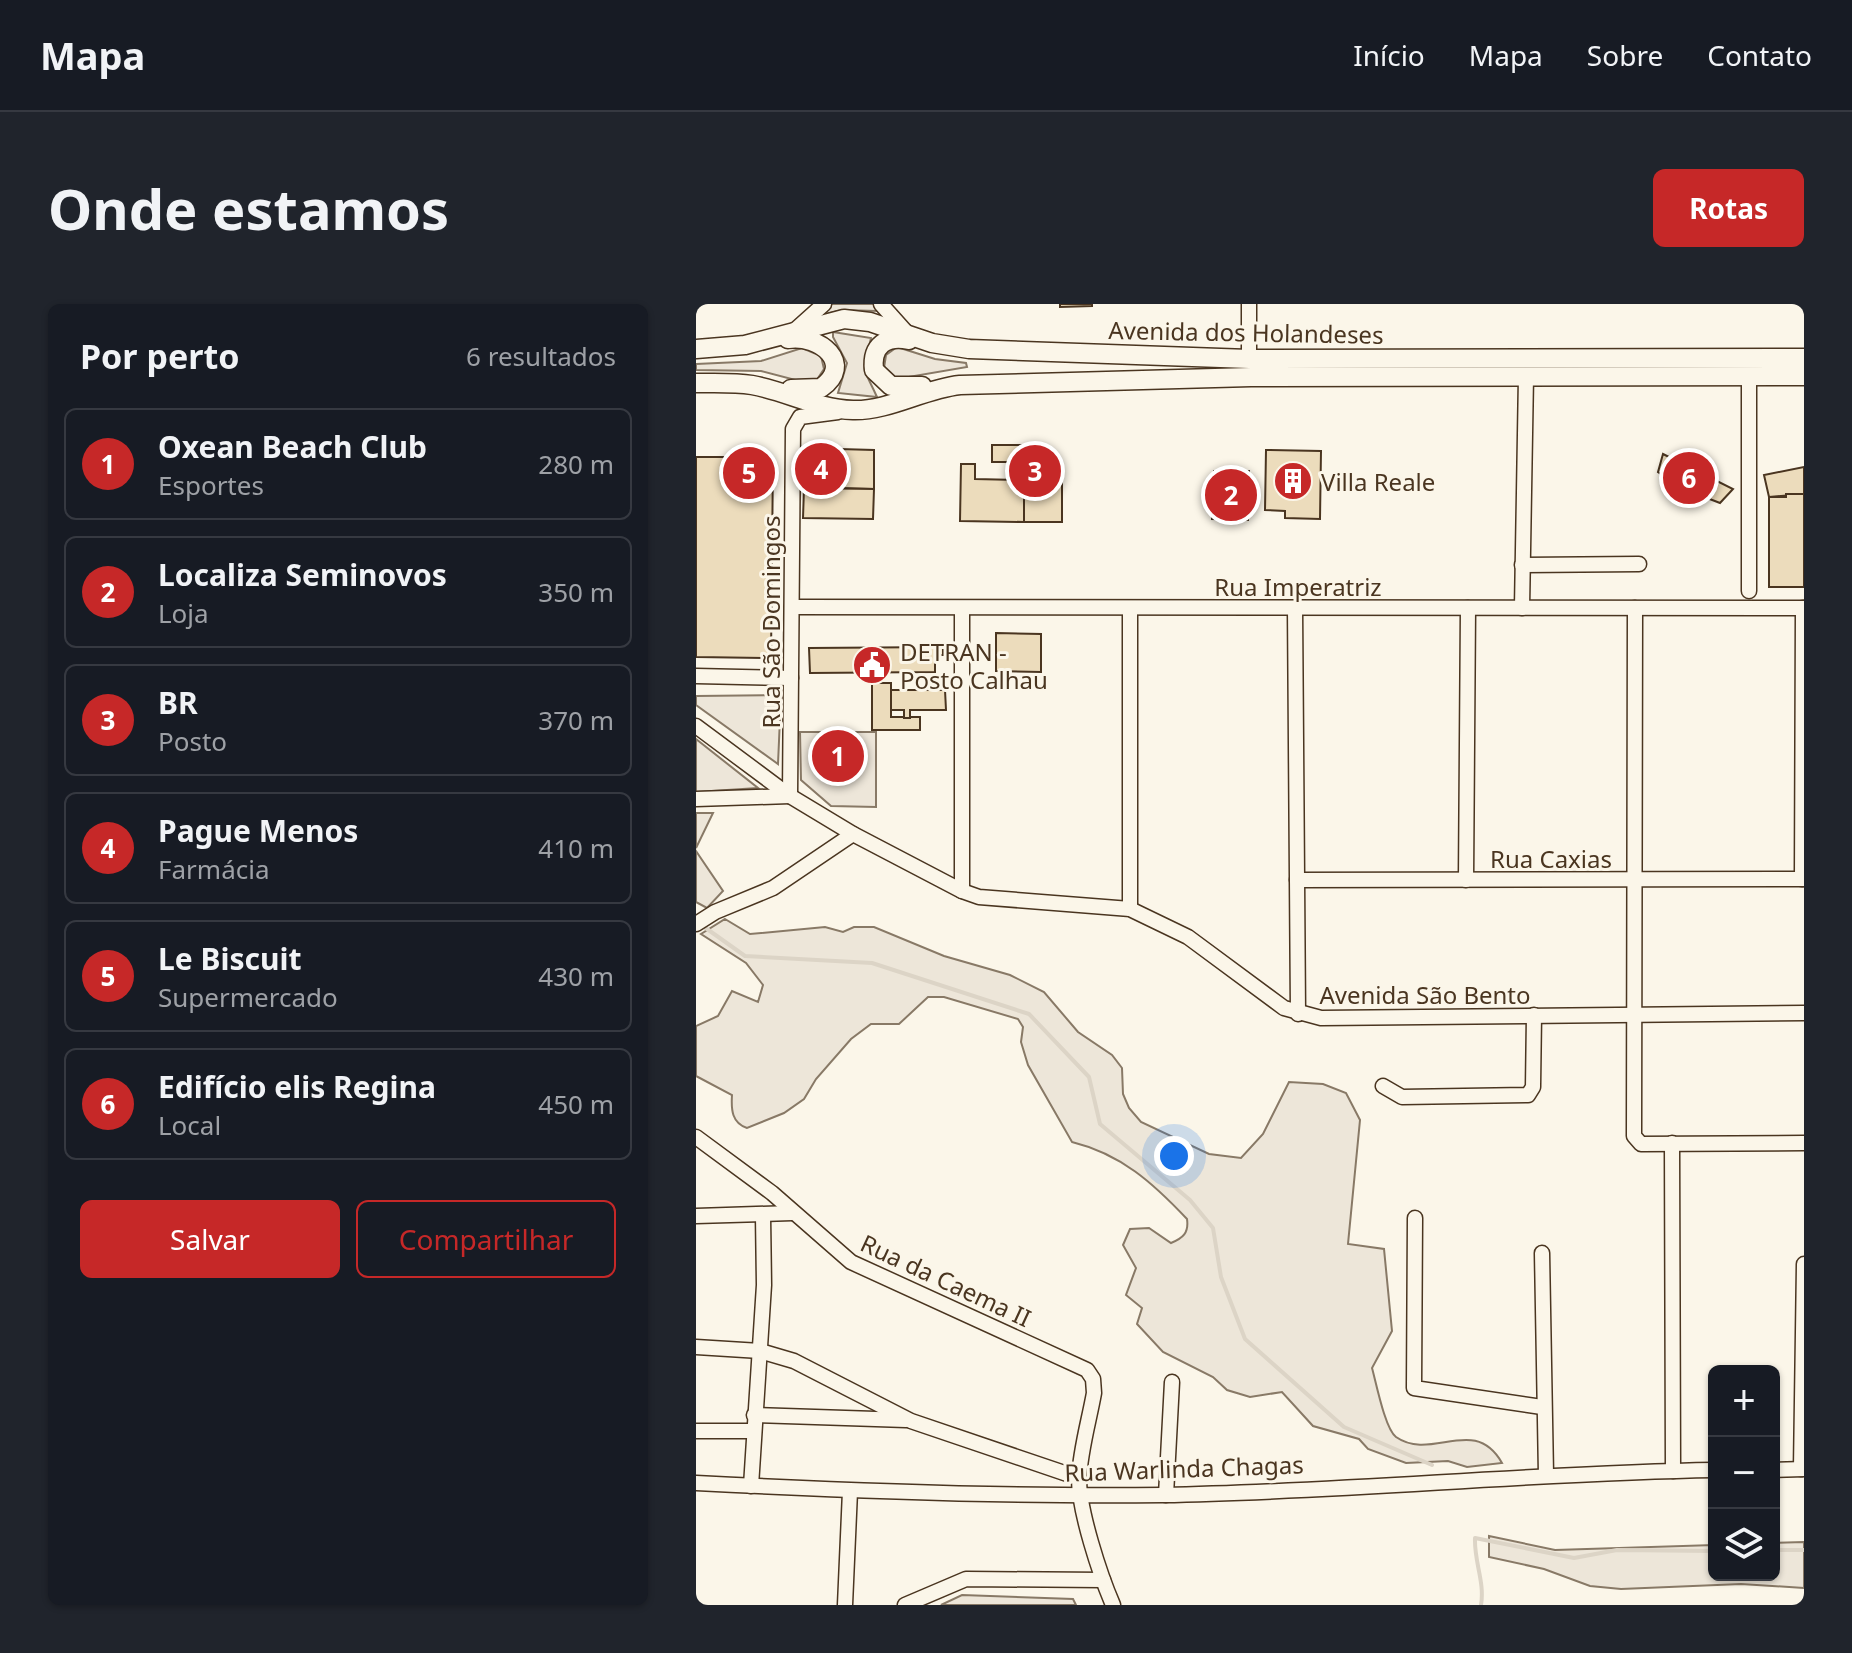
<!DOCTYPE html>
<html lang="pt">
<meta charset="utf-8">
<style>
:root{--surface:#171b24;--page:#20242c;--text:#f1f3f6;--muted:#9ea1a6;--line:#363941;--accent:#c62828}
body{margin:0;font-family:"Noto Sans",sans-serif;background:var(--page);color:var(--text)}
.controls{position:absolute;right:24px;bottom:24px;display:grid;overflow:hidden;border-radius:12px;box-shadow:0 2px 6px #0004}
.controls button{width:72px;height:72px;display:grid;place-items:center;padding:0;border:0;border-bottom:2px solid var(--line);background:var(--surface);color:var(--text);font:40px sans-serif}
.you{position:absolute;left:478px;top:852px;width:28px;height:28px;margin:-20px;border:6px solid #fff;border-radius:50%;background:#1a73e8;box-shadow:0 0 0 12px #1a73e833}
.badge{display:grid;place-items:center;width:52px;height:52px;border-radius:50%;background:var(--accent);color:#fff;font-size:26px;font-weight:700}
.pin{position:absolute;translate:-50% -50%;border:4px solid #fff;box-shadow:0 2px 8px #0006}
.list{margin:0;padding:0;list-style:none}
h2{display:flex;justify-content:space-between;align-items:center;height:104px;margin:0;padding:0 32px;font-size:34px}
h2 small{font-size:26px;font-weight:400;color:var(--muted)}
.list li{display:grid;grid-template-columns:52px 1fr auto;gap:24px;align-items:center;box-sizing:border-box;height:112px;margin:0 16px 16px;padding:0 16px;border:2px solid var(--line);border-radius:12px}
.list b{display:block;font-size:30px;white-space:nowrap}
.list p{margin:0;font-size:26px;white-space:nowrap;color:var(--muted)}
.list em{font-size:26px;font-style:normal;color:var(--muted)}
.actions{display:flex;gap:16px;padding:24px 32px}
.actions a{flex:1;padding:18px 0;border:2px solid var(--accent);border-radius:12px;text-align:center;font-size:28px;color:var(--accent)}
.actions .main{background:var(--accent);color:#fff}
.icon{flex:none;width:44px;height:44px;fill:none;stroke:currentColor;stroke-width:2;stroke-linecap:round;stroke-linejoin:round}
.map{position:relative;flex:none;width:1108px;height:1301px;overflow:hidden;border-radius:12px}
header{display:flex;align-items:center;gap:48px;box-sizing:border-box;height:112px;padding:0 40px;background:var(--surface);border-bottom:2px solid var(--line)}
header strong{font-size:38px}
nav{display:flex;gap:44px;margin-inline-start:auto;font-size:28px}
.intro{display:flex;align-items:center;justify-content:space-between;box-sizing:border-box;height:192px;padding:0 48px}
h1{margin:0;font-size:56px}
.button{padding:20px 36px;border-radius:12px;background:var(--accent);color:#fff;font-size:28px;font-weight:700}
main{display:flex;gap:48px;padding:0 48px}
aside{flex:1;background:var(--surface);border-radius:12px;box-shadow:0 2px 6px #0004}
.map>svg:first-child{display:block}
.green{fill:#ede6d9;stroke:#887966;stroke-width:2}
.lines{fill:none;stroke-linecap:round;stroke-linejoin:round}
.stream{stroke:#dcd4c6;stroke-width:4}
.building{fill:#ecdcbc;stroke:#4a3520;stroke-width:2}
.minor-casing{stroke:#4a3520;stroke-width:17}
.major-casing{stroke:#4a3520;stroke-width:21}
.minor{stroke:#fbf6e9;stroke-width:14}
.major{stroke:#fbf6e9;stroke-width:18}
.labels{text-anchor:middle;dominant-baseline:central;stroke-width:6;stroke-linejoin:round;paint-order:stroke}
.street-label{font-size:24px;fill:#4a3520;stroke:#fbf6e9}
.poi-label{font-size:24px;fill:#4a3520;stroke:#fbf6e9;text-anchor:start}
</style>
<header>
<strong>Mapa</strong>
<nav><a>Início</a><a>Mapa</a><a>Sobre</a><a>Contato</a></nav>
</header>
<div class="intro"><h1>Onde estamos</h1><a class="button">Rotas</a></div>
<main>
<aside>
<h2>Por perto<small>6 resultados</small></h2>
<ul class="list">
<li><span class="badge">1</span><div><b>Oxean Beach Club</b><p>Esportes</p></div><em>280 m</em></li>
<li><span class="badge">2</span><div><b>Localiza Seminovos</b><p>Loja</p></div><em>350 m</em></li>
<li><span class="badge">3</span><div><b>BR</b><p>Posto</p></div><em>370 m</em></li>
<li><span class="badge">4</span><div><b>Pague Menos</b><p>Farmácia</p></div><em>410 m</em></li>
<li><span class="badge">5</span><div><b>Le Biscuit</b><p>Supermercado</p></div><em>430 m</em></li>
<li><span class="badge">6</span><div><b>Edifício elis Regina</b><p>Local</p></div><em>450 m</em></li>
</ul>
<div class="actions"><a class="main">Salvar</a><a>Compartilhar</a></div>
</aside>
<div class="map">
<svg width="1108" height="1301" viewBox="0 0 1108 1301">
<rect width="100%" height="100%" fill="#fbf6e9"/>
<g class="green">
<path d="M133,0H179L181,7L146,6L126,11Z"/>
<path d="M137,28L175,34C167,73 163,54 181,93L142,89L151,59L137,33Z"/>
<path d="M201,43L239,55L270,59L271,63L201,75L188,64L190,51Z"/>
<path d="M106,44L125,52L128,65L120,77L107,78L65,67L0,66V60L65,57Z"/>
<path d="M85,391L82,460L0,401V392Z"/>
<path d="M104,428H180V503L135,502L105,476Z"/>
<path d="M0,435L62,484L0,488Z"/>
<path d="M0,509H17L0,544Z"/>
<path d="M0,547L27,587L11,604L0,598Z"/>
<path d="M29,615L54,630L129,623L147,628L158,623H178L248,652L314,671L348,688L382,728L416,751L426,764L427,790L433,804L445,818L513,850L545,854L567,830L593,778L627,780L650,789L664,816L652,940L688,945L696,1027L676,1064C680,1078 689,1125 700,1133C736,1158 778,1110 806,1159L771,1163L752,1157L710,1159L672,1145L663,1135L617,1122L586,1088L554,1093L531,1086L517,1073L467,1048L441,1020L446,1004L430,991L440,964L427,941L434,925L453,924L475,939C487,934 493,929 491,915C457,879 425,850 376,838L332,761L325,738L327,723L322,715L248,693H232L203,720H175L155,735L120,775L108,795L88,809L51,824C36,819 35,806 36,791L0,772V722L22,712L36,687L62,698L67,681L50,659L5,630Z"/>
<path d="M793,1232L859,1246L1018,1241V1271H1078V1239L1108,1238V1284L1045,1280L925,1285L894,1282L848,1265L793,1253Z"/>
<path d="M266,1291L377,1295L380,1301H245Z"/>
</g>
<g class="lines">
<g class="stream">
<path d="M4,620L49,652L176,659L333,710L393,773L404,820L494,896L517,924L525,973L549,1035L648,1123L736,1161"/>
<path d="M1078,1246H1108"/>
<path d="M785,1301C789,1278 778,1258 779,1234L878,1254L921,1246L1018,1247"/>
</g>
</g>
<g class="building">
<path d="M364,0H396V2L364,3Z"/>
<path d="M296,141H350V176H328V158H296Z"/>
<rect x="108" y="145" width="35" height="39"/>
<path d="M143,145L178,146V185L143,184Z"/>
<path d="M570,146L625,147L624,215L589,214V207L569,206Z"/>
<path d="M967,150L1037,185L1024,199L993,187L988,197L981,194L986,184L962,168Z"/>
<path d="M0,153H77L75,354L0,353Z"/>
<path d="M265,160H279V175L328,176V218L264,217Z"/>
<path d="M1108,163V190L1073,193L1068,171Z"/>
<path d="M518,167H553L552,216L516,215Z"/>
<rect x="328" y="176" width="38" height="42"/>
<path d="M108,184L178,185L177,215L107,214Z"/>
<path d="M1090,190H1108V283H1073V193H1090Z"/>
<path d="M300,329L345,330V368L300,367Z"/>
<path d="M247,343V351H239V368L114,369L113,344Z"/>
<path d="M176,379H195V413H224V426H176Z"/>
<path d="M195,386H249L250,406H214V414H208V406H195Z"/>
</g>
<g class="lines">
<g class="minor-casing">
<g id="minor">
<path d="M185,0L210,28"/>
<path d="M553,0V55"/>
<path d="M99,26L128,0"/>
<path d="M826,261L943,260"/>
<path d="M1053,287V72"/>
<path d="M96,303L1108,304"/>
<path d="M434,304V605"/>
<path d="M599,304L602,710"/>
<path d="M826,304L830,72"/>
<path d="M939,304L938,832L945,840L1108,839"/>
<path d="M0,372L95,374"/>
<path d="M0,422L94,492L157,530L266,587L283,593L434,605L492,633L588,704L625,714L1108,709"/>
<path d="M94,492L97,125L104,113L142,108"/>
<path d="M0,495L94,492"/>
<path d="M1106,575L1107,304"/>
<path d="M601,576L1108,575"/>
<path d="M770,576L772,304"/>
<path d="M266,587V304"/>
<path d="M0,620L19,608L77,584L157,530"/>
<path d="M687,782L706,793L832,791L837,783L838,711"/>
<path d="M0,833L76,889L155,958L391,1066L397,1075L398,1089C393,1117 384,1147 383,1175C383,1207 404,1271 417,1301"/>
<path d="M976,839L977,1167"/>
<path d="M0,912L96,909"/>
<path d="M719,914L718,1084L846,1103"/>
<path d="M846,949L850,1171"/>
<path d="M0,1043L64,1047L98,1057L215,1117L383,1174"/>
<path d="M58,1111L210,1116"/>
<path d="M0,1127H57"/>
<path d="M1105,1165L1108,960"/>
<path d="M1078,1166L1108,1165"/>
<path d="M0,1179C155,1187 311,1193 467,1191C650,1188 834,1169 1018,1166"/>
<path d="M55,1182L68,981L67,912"/>
<path d="M470,1191L476,1078"/>
<path d="M149,1301L154,1187"/>
<path d="M209,1301L270,1275L407,1276"/>
</g>
</g>
<g class="major-casing">
<g id="major">
<path d="M92,35C124,30 159,60 125,84L95,85"/>
<path d="M213,36C191,31 175,41 178,66L195,82H226"/>
<path d="M0,45L49,41L148,15L174,18L236,39L273,45L553,55L1108,54"/>
<path d="M0,79C18,79 38,78 56,81C90,87 121,105 157,106C193,107 227,85 264,81L555,73L1108,72"/>
</g>
</g>
<use href="#minor" class="minor"/>
<use href="#major" class="major"/>
</g>
<defs>
<g id="building-disc" transform="scale(2)"><circle r="9.5" fill="#c62828" stroke="#fbf6e9"/><path d="M-4-6H4V6H1V3H-1V6H-4ZM-2.5-4.3h1.7v1.8h-1.7ZM.8-4.3h1.7v1.8H.8ZM-2.5-1h1.7V.8h-1.7ZM.8-1h1.7V.8H.8Z" fill="#fff"/></g>
<g id="civic-disc" transform="scale(2)"><circle r="9.5" fill="#c62828" stroke="#fbf6e9"/><path d="M-.6-6.5H3V-4.5H.6V-3L4-1V1h2V6H-6V1h2V-1L-.6-3ZM-1.2 2.5V6h2.4V2.5Z" fill="#fff"/></g>
</defs>
<g fill-rule="evenodd">
<use href="#building-disc" x="597" y="177"/>
<use href="#civic-disc" x="176" y="361"/>
</g>
<g class="labels">
<g class="street-label">
<text transform="translate(550 28) rotate(1)">Avenida dos Holandeses</text>
<text x="602" y="282">Rua Imperatriz</text>
<text transform="translate(74 318) rotate(-90)">Rua São Domingos</text>
<text x="855" y="554">Rua Caxias</text>
<text x="729" y="690">Avenida São Bento</text>
<text transform="translate(250 976) rotate(25)">Rua da Caema II</text>
<text transform="translate(488 1164) rotate(-2)">Rua Warlinda Chagas</text>
</g>
<g class="poi-label">
<text x="625" y="177">Villa Reale</text>
<text x="204" y="347">DETRAN -<tspan x="204" dy="28">Posto Calhau</tspan></text>
</g>
</g>
</svg>
<div class="controls">
<button>+</button>
<button>−</button>
<button><svg class="icon" aria-label="layers" viewBox="0 0 24 24"><path d="M12 4l9 5-9 5-9-5zM3 14l9 5 9-5"/></svg></button>
</div>
<div class="you"></div>
<div class="pin badge" style="left:142px;top:452px">1</div>
<div class="pin badge" style="left:535px;top:191px">2</div>
<div class="pin badge" style="left:339px;top:167px">3</div>
<div class="pin badge" style="left:125px;top:165px">4</div>
<div class="pin badge" style="left:53px;top:169px">5</div>
<div class="pin badge" style="left:993px;top:174px">6</div>
</div>
</main>
